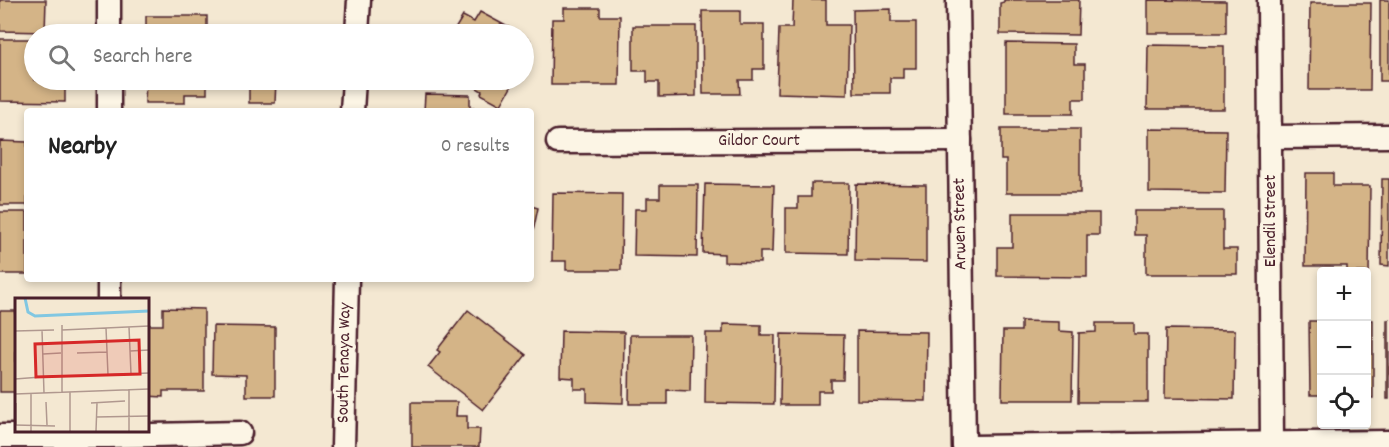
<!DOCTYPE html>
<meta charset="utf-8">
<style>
:root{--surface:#fff;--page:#f6f6f6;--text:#222;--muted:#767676;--line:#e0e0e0}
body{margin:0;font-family:Dekko,sans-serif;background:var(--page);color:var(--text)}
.controls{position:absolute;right:18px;bottom:18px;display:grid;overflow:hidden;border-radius:6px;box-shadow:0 3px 9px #0003}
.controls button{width:54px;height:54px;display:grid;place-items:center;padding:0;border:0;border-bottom:2px solid var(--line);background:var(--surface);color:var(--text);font:30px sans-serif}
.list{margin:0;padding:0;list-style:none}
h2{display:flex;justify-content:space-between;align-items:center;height:78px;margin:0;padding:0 24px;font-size:26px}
h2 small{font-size:20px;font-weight:400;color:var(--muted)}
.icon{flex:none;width:33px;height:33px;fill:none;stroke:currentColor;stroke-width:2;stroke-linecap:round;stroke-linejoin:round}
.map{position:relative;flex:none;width:1389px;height:447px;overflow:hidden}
.search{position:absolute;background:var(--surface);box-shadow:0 3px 9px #0003;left:24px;top:24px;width:510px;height:66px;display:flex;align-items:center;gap:15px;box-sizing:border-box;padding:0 21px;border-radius:33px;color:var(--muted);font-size:22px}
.panel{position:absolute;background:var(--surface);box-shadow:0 3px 9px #0003;left:24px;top:108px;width:510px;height:174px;border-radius:6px}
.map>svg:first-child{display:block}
.building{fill:#d4b487;stroke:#4a1f2b;stroke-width:1.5}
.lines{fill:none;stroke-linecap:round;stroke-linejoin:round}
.street-casing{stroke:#4a1f2b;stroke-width:27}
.street{stroke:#fcf5e5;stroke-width:22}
.labels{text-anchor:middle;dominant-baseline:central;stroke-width:6;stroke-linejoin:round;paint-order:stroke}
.street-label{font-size:18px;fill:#4a1f2b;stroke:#fcf5e5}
.inset-river{fill:none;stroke:#81c7e2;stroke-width:3}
.inset-road{fill:none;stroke:#b0988f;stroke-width:1.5}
.view{fill:#d62828;fill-opacity:0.15;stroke:#d62828;stroke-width:3}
.inset-edge{fill:none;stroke:#4a1f2b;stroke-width:3}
</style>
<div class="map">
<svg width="1389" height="447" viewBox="0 0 1389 447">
<rect width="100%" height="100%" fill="#f4e8d2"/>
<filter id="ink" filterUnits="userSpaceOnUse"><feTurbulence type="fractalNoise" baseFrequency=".0167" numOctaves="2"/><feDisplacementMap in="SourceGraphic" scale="12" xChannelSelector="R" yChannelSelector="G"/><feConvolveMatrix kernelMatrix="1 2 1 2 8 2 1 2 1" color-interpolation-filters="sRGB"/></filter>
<g filter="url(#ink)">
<g class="building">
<path d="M0,0H46L45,32L0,31Z"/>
<path d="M793,0H826V25H849L847,95L777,93L779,28H792Z"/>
<path d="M1004,0H1079L1078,35L1000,34V3L1004,2Z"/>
<path d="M1148,0L1226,1V33H1148Z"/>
<rect x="1380" y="0" width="9" height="81"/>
<path d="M1310,3H1371L1370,90H1309Z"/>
<path d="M564,8H600V16H620L619,85H551L552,19H564Z"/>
<path d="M891,9V22H916V68H903V78H890V93H854L853,10Z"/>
<path d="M702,11H740V24H764V69H753V80H739L740,94H703Z"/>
<path d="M480,12L521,34H452L463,16L474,22Z"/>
<rect x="146" y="16" width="61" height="18"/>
<path d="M633,26H696V96L659,97V82H647V71H633Z"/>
<path d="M524,36L530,40L524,51L529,54L524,65Z"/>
<path d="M0,39H34V80H65V102L0,101Z"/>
<path d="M1006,43L1074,44V64H1085V99H1073V114H1006Z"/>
<path d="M1148,45L1224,46V109H1147Z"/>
<path d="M146,80H207V94H185V103H145Z"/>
<path d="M214,80H276L275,103H249V84H214Z"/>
<path d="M464,80H515L501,105L481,94L482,91Z"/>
<path d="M425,94L470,95V108H480V111H424Z"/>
<path d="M1001,129H1080V193H1006V160H1001Z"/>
<path d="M1149,129L1226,130L1225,193L1149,192Z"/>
<path d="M0,141L27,142V205H0Z"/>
<path d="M1306,173H1333V186H1370L1369,276H1366V272H1347V266H1305Z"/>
<path d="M1382,179H1389V266L1381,265Z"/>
<path d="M811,183H849L848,254L786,253V208H798V197H811Z"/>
<path d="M705,184L774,185L772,252H760V263L724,262V254L703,253Z"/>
<path d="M856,184L926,185V262L855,261Z"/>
<path d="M660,185H698L697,257L634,256L635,209H647V198H660Z"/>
<path d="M553,193L622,194L621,270H566V261H552Z"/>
<path d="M531,206L538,208L531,241Z"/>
<path d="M1134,211H1223V249H1237V274H1146V235H1134Z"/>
<rect x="0" y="212" width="27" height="62"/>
<path d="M1012,213H1099V235H1087V277L997,276V247H1012Z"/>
<path d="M163,308L204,309V391H163V397L147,396V325H163Z"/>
<path d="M468,310L526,355L483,410L428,367L440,352L437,350Z"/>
<rect x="0" y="311" width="16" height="81"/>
<rect x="1366" y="320" width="7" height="78"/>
<rect x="1387" y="320" width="2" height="79"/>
<path d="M1021,321L1059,322V331L1073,332L1072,400H1002L1003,331H1021Z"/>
<path d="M1309,321H1322V395H1310Z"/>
<path d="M1096,323H1134V334H1148V402H1078L1079,333L1096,332Z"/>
<path d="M723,324L761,325V335H775L774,404L705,403L706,333H723Z"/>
<path d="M213,326L275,327V396H246V375L212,374Z"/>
<path d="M1166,329L1235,330L1234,399L1165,398Z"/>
<path d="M561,331L624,332L623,403L587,402V389H574V378L560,377Z"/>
<path d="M857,331L927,332L926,401L857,400Z"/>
<path d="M781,334L844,335L843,380H831V391H818V405H780Z"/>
<path d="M630,335H691L690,391L667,390V404H629Z"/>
<path d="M412,402H457L456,416H467V429H480L479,447H412Z"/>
</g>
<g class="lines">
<g class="street-casing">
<g id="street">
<path d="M958,0L964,447"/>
<path d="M1269,0L1272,443"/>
<path d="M109,34V0"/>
<path d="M357,34L359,0"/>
<path d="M109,111V80"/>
<path d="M352,111L354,80"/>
<path d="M1270,137L1389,136"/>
<path d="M558,142L960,140"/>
<path d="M109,300V279"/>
<path d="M0,436H108L240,433"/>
<path d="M343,447L347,279"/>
<path d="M973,447L1389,442"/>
</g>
</g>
<use href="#street" class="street"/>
</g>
</g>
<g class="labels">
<g class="street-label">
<text x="759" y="141">Gildor Court</text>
<text transform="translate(1271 221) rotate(-90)">Elendil Street</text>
<text transform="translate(961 224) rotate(-91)">Arwen Street</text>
<text transform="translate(345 363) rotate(-89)">South Tenaya Way</text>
</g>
</g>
<g transform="translate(15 298)">
<rect width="134" height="134" fill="#f4e8d2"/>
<path class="inset-river" d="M10,0L13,14L20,18L134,13"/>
<path class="inset-road" d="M114,29L116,76M91,30L93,77M27,32L29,95M47,32L134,28M0,33L39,32M115,53L134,52M62,55L92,54M28,56L46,55M62,78L134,75M0,81L39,78M114,91V133M47,94V27M0,96L134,91M16,96V133M31,104L32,127M76,105L110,103M81,119L134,118M0,127L40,128M1,127V105M55,133V94M81,133L82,105"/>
<path class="view" d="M124,42L125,76L21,79L20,46Z"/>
<rect width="134" height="134" class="inset-edge"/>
</g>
</svg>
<div class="controls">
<button>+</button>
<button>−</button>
<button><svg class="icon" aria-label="locate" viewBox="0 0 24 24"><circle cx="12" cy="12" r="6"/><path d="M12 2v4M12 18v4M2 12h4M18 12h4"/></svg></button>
</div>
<div class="search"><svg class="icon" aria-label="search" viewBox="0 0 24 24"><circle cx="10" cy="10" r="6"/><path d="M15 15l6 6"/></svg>Search here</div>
<section class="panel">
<h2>Nearby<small>0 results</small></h2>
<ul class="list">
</ul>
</section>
</div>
